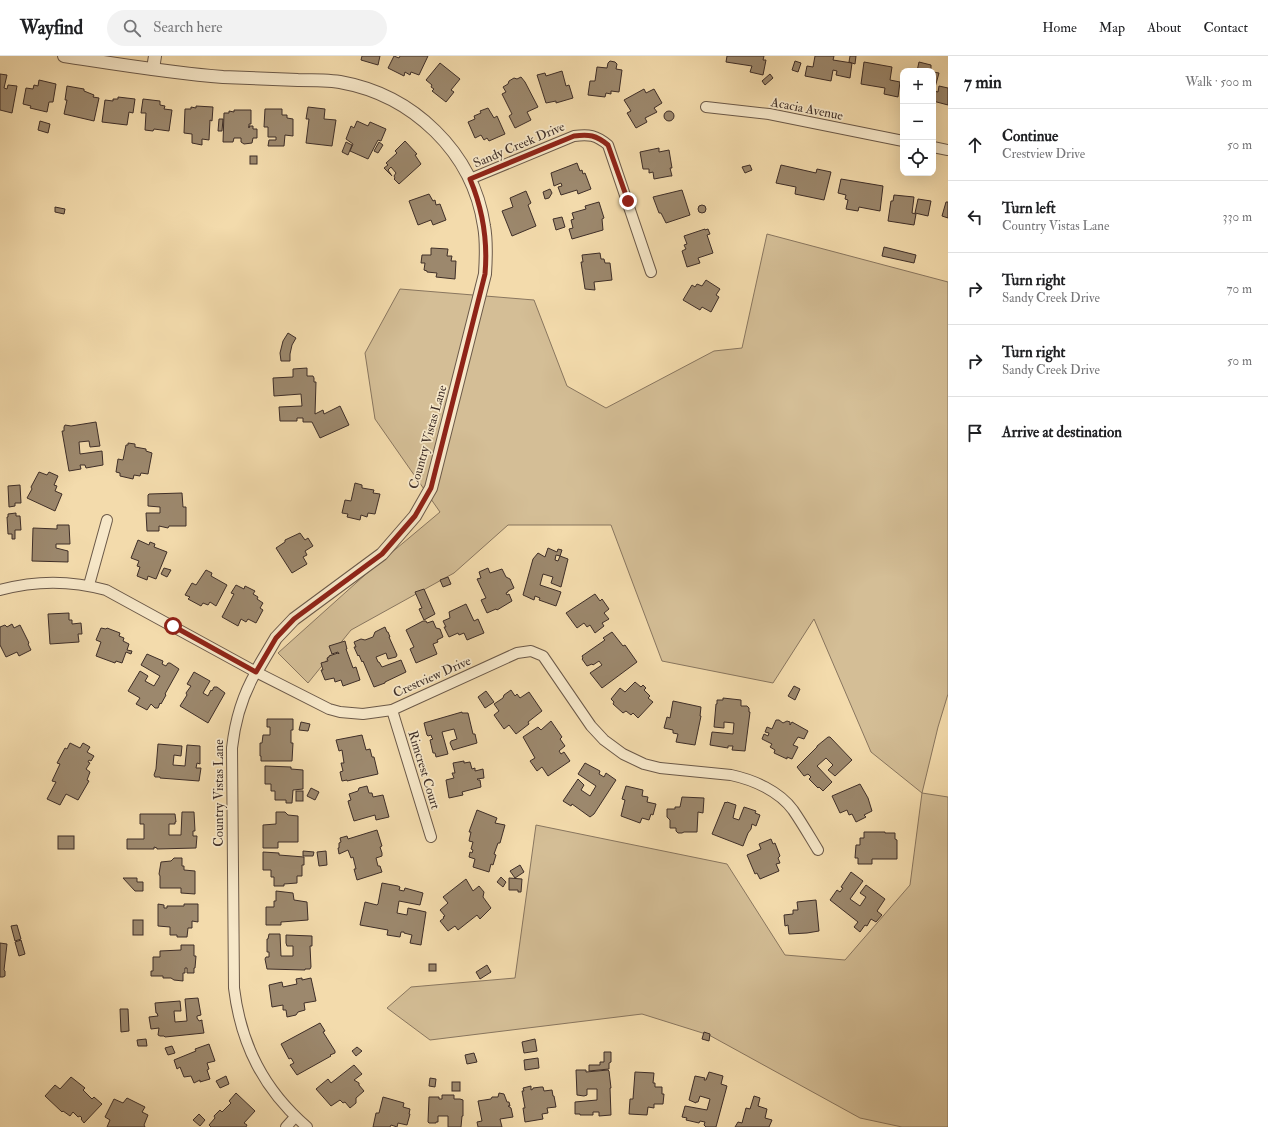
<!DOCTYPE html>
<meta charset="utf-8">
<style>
:root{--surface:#fff;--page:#f2f2f2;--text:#202124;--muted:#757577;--line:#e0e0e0}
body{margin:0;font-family:"IM FELL Double Pica",serif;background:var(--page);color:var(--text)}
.controls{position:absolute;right:12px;top:12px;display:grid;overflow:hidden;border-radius:8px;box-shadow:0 4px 16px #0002}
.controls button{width:36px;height:36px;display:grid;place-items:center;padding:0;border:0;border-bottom:1px solid var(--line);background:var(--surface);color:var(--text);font:20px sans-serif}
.stop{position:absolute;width:12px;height:12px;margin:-9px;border:3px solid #8f2418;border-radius:50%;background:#fff}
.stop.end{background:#8f2418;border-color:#fff;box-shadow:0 1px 4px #0008}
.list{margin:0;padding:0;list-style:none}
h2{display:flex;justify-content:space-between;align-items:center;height:52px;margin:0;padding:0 16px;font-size:17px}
h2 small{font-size:13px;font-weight:400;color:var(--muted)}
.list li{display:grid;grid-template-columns:26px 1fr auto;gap:12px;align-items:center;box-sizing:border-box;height:72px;padding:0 16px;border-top:1px solid var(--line)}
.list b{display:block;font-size:15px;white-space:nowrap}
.list p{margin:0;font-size:13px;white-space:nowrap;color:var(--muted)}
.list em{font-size:13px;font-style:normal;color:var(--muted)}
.icon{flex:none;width:22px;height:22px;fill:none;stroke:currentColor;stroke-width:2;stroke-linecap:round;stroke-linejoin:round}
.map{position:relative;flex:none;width:948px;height:1071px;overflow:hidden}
header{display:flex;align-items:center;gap:24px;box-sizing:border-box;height:56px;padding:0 20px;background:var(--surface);border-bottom:1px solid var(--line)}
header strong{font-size:19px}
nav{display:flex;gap:22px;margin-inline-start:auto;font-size:14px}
.search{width:280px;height:36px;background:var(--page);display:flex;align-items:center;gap:10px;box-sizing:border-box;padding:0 14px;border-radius:22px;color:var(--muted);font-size:15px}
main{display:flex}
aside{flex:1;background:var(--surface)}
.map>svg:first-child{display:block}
.green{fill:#d4be96;stroke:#89765f}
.building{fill:#9c886d;stroke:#3e2e28}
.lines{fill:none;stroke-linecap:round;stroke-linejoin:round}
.minor-casing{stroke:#6b5949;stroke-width:12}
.tertiary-casing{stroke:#6b5949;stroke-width:14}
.minor{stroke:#f7e8c9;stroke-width:10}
.tertiary{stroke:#f7e8c9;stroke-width:12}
.route{stroke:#8f2418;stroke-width:5}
.labels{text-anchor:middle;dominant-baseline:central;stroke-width:3.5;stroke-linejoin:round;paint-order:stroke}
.street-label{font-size:13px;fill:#3e2e28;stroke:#f7e8c9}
</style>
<header>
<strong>Wayfind</strong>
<div class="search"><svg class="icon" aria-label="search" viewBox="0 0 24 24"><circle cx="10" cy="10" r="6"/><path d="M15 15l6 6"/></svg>Search here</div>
<nav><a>Home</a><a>Map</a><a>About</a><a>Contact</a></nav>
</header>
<main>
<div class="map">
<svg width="948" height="1071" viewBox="0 0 948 1071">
<rect width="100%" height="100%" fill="#f3dbac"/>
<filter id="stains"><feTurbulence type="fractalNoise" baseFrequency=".005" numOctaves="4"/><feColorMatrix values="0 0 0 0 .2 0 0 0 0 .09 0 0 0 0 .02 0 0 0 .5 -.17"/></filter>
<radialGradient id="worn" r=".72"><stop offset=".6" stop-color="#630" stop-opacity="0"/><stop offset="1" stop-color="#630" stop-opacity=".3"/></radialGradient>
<path class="green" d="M767,178L948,226V638L938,671L922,737L948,741V1071H902L860,1062L709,979L642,958L430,984L387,952L411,931L515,922L536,769L727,808L785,899L845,904L910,829L922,737L871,696L814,563L773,627L662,605L611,469H508L454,517L351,574L308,627L278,597L366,518L440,456L375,363L365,297L400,233L534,244L567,330L606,352L714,295L742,292Z"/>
<g class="building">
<path d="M362,0H380L378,9L361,4Z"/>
<path d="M394,0L399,2L400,0H428L419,19L411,16L410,19L405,16L404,20L388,12Z"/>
<path d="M727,0H764L763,4H766L763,19L750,16L752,10L726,6Z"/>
<path d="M815,0H834L833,4L852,7L850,22L836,19L837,15L833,14L831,25L805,20L807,10L813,11Z"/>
<path d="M850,0H856L855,8L849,6Z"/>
<path d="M610,5L615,6L617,8L616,13L622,14L619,36L611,35V38L606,37L605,41L588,39L590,25H595L597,11L607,12L608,7Z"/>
<path d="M795,5L801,7L798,16L792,14Z"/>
<path d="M864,6L892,11L890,24L900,26L898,41L884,38L885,32L861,28Z"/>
<path d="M919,6L931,9V15H917Z"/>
<path d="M440,7L460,23L451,34L454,36L446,46L432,35L434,33L431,31L432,29L426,24Z"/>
<path d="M562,15L566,30L569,29L573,42L556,47V45L546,47L537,19L545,17L546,20Z"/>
<path d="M933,16L939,17L934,35L938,36L939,30L948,32V49L933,45Z"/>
<path d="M0,18L7,19L4,32L7,33L8,29L17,30L12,57L0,54Z"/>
<path d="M770,18L773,22L765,29L762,25Z"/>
<path d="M521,21L525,26L538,51L527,56L531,64L515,72L509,60L512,58L502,38L506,36L503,31L508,28L509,25L514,22L517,23Z"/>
<path d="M39,24L56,28L53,46H49L47,56L30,52L31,50L23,48L26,32L33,33L34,29L38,30Z"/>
<path d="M67,30L84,33V35L94,39L93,41L99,42L94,65L64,58L67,44H65Z"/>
<path d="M644,33L646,37L654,33L662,47L654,52L657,56L645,62L647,66L636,72L627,57L631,55L624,44Z"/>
<path d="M118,41L135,43L133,57L129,56L127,69L102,66L105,44L113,45V43H118Z"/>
<path d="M143,43L160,45V49L165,50L164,53L172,54L169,75L154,73L153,75L145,74L146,57H141Z"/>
<path d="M196,50L213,51L212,65L210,64L209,84L202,83V89L192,87V78L184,77L185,53H191V51L196,52Z"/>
<path d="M308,51L325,53L324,63L336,64L332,90L306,87L309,63H306Z"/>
<path d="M488,52L494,62L497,60L505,78L489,85L487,82L484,84L481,79L475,82L468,66L475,63L474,60L481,57L480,55Z"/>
<path d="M265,53H282V59H287V62L293,63V80L285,79L284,90H268L269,84H276V81H268V71H264Z"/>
<path d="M234,54H251V68H249V72V70H253V73H257V82H253L252,87L244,88L241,86V82H234L233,86H223L224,57H229V55L234,56Z"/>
<circle cx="669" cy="60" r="5"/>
<path d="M219,63H223L222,75H218Z"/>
<path d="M40,65L50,68L48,77L38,74Z"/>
<path d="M357,65L368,70L370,66L386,73L381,85L378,84L368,103L350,95L353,88L346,83L351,70L354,72Z"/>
<path d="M405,85L417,98L415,99L421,108L399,128L394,123L395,122L394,120L396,117L391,111L388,114L392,120L384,112L388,109L386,107L397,97L395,95Z"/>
<path d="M346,86L352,89L348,99L342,96Z"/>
<path d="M379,86L383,89L378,97L374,95Z"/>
<path d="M659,92V96L669,94L672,112H670L672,120H670L654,123L653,116L649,117V113H643L640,96Z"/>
<rect x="250" y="100" width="7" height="8"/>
<path d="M577,107L580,115L582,114L583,118L585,117L591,133L578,138L577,134L561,139L558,131L562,130L561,127L554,130L551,117Z"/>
<path d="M750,109L752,114L745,117L742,111Z"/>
<path d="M781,109L816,117L817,113L831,116L824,144L795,138L796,131L776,127Z"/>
<path d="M841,123L883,130L880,155L859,151L858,155L846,153L848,144L845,143L846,139L838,137Z"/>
<path d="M550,133L552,137L549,142L545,143L543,136Z"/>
<path d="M682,134L690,159L666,167L661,157H659L653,141Z"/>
<path d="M526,135L531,147L528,149L536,170L512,180L502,155L513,151L510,142Z"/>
<path d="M429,138L433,145L435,144L436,149L440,148L446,164L433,169L431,164L418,169L409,145Z"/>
<path d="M894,139L914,141L912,157L916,158L914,169L888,165L891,145H893Z"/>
<path d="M918,143L931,145L928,160L915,157Z"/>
<path d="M599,146L604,162L602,163L603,174L572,183L569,173L573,172L571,164L574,163L572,157L586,153L585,150Z"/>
<path d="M946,146H948V162L942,160Z"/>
<circle cx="702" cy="153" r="4"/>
<path d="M55,151L65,153L64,158L55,156Z"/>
<path d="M562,161L565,171L556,174L553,163Z"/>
<path d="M705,173V174L708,173L710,178L707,179L713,197L698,202L700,207L687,211L682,195L686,193L684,189L687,188L684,180Z"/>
<path d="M884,191L916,199L914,207L882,200Z"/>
<path d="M431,192L448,193L447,200H452L451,205H456L455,223L436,221L437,217L427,216V215L424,214L425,207H421L422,199H431Z"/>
<path d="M600,197L601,203H604L605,207H610L612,224L594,226L595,234L585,233L581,206H583L582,199Z"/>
<path d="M706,224L720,233L716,239L719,241L711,256L702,251L700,254L683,244L692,229L695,231L697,228L702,230Z"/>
<path d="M288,277L296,282L292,289L290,298V305H281L280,297L283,285Z"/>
<path d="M307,312V320H313L314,322V326H316L315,358L323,354L324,358L340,350L349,369L320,382L312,366H303V362H297V365H280L279,351L302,350L301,338L274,340L273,322L293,321V313Z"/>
<path d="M96,366L100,390L90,391L89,385L79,386L80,398L102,395L103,409L86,412L85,409H80L81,413L69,415L62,375H64V371L65,369L71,370Z"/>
<path d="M128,387L135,388V391L146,393V395L152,397L148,418L141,417L140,420L134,419L133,423L120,420V417L116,416L118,403L123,404L126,389H128Z"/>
<path d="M39,416L47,419L49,416L58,420L54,429L57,430L55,435L62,438L55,455L27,442L32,433L31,431Z"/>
<path d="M355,427L362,429V432L374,434L373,437L380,438L375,458L368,457L367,461L361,459L360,464L347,461L348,458L342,457L345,444L351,445Z"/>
<path d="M20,429L21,447H15V450L9,451L8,430Z"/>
<path d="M182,437L183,451H186V470H169L168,472L159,470V475H147L146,457H160V451L148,450V439L149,438Z"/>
<path d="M16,457V460H20L21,474H15V483H12V478H8L7,461H8V458Z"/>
<path d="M57,469H69L70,488H56V492L68,495V506L32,505L33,472L57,473Z"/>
<path d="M300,477L305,484L308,482L313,490L305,495L307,499L303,501L307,508L292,517L276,492L285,486V484Z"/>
<path d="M138,484L149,489L150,486L155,488L154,491L167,496L156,523L148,520L147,524L137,520L140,511L137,510L139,505L131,502Z"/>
<path d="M548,492L557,496L558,493L562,494L560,500L556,499L555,504L558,505L560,500L568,503L561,531L551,527L553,521L543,518L540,529L561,536L556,550L539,544L540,542L535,540L534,544L523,539L533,503L538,497L545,501Z"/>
<path d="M164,512L171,514L167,521L161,518Z"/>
<path d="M488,512L490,517L502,513L506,521L510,523L514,532L508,535V536L506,537L507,539L509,538L512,545L497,554L496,553L487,557L481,544L486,542L477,523L481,522L479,516Z"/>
<path d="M206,514L212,517L211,520L227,529L216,550L210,546L208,549L203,547L201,550L188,543L190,541L185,539L192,527L196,529Z"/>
<path d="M448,521L451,528L443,531L440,524Z"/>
<path d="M236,529L244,533L245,530L255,535L253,538L258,541L257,543L263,547L260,552L263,554L256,567L248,563L246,566L241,563L238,570L222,561L234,538L231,537Z"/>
<path d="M424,533L435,558L424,564L419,553L422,552L415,536Z"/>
<path d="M595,538L600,545L602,543L609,553L604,557L609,563L602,567L604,570L595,577L590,569L587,571L584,567L577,572L566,557Z"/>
<path d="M466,548L474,565L478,563L484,577L467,584L464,577L459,579L458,577L449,581L444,571H446L443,565L450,562L449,556Z"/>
<path d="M69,557V564H72V568L81,567L82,578H78L79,586L50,588L48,558Z"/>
<path d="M423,565H426L427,567L433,565L436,572L440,573L443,581L437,584L438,586L433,588L437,598L416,607L410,593L414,591L406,574Z"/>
<path d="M12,568L14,572L20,569L29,587L28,588L31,594L19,600L17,596L6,601L0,589V571L5,569L7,571Z"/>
<path d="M385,571L387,576H388L390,581H389L397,599L396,601L388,603L386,597L376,601L378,606H379L382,611L401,604L406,616L385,626V627L374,631L363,605L362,606L359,599L358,600L354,591H356L354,586L361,583L365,584L373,581L375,576Z"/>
<path d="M101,572L106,573L107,572L120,577L119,580L124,582L123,585L129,588L127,594L132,595L131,598L126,596L122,607L116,605L115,607L96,600L101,586L96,584Z"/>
<path d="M612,576L623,590L625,589L637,606L602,632L590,617L602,609L599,605L593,609L592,608L587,610L582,603L583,602L582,600L605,584L603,582Z"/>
<path d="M345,585L347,593H346L353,612L356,611L360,624L343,630L341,624L335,626L334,622L325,624L321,614H323L321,607L328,605L327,602L329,601V600L338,597L339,598L338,596L332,598L329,590Z"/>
<path d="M147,598L163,605L162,608L166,610L168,607H170L179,613L165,638L166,639L161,648L160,647L158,652H155L151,648L147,654L136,648L140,642L128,635L140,615L148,620L145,625L154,630L160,620L141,609Z"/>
<path d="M194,616L210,625L203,637L208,640L211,634L212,635L214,631H217L225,637L208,667L180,650L187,639L186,637L191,630L187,628Z"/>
<path d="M635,626L641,631L643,629L646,632L644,634L650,640L648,642L653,646L638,662L633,657L631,659L626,655L623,657L613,648L614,646L611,643L620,632L625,636Z"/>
<path d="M794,630L800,633L795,644L788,640Z"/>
<path d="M511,634L515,640L517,638L520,642L529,636L542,655L528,666L529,668L516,678L509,669L504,673L494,659L499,655L494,648L503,642L504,639Z"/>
<path d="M486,635L494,646L485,652L478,641Z"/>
<path d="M723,642L741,644V650H747L749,652V656H750L745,695L732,694L733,690H728V692L710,689L712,676L733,678L734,667L724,666V672L714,671L716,648H717V644H723Z"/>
<path d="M673,645L701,651L700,660H701L695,689L676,686L678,678L673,677V674L664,672L667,661L670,662Z"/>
<path d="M462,656V657H468L473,678H475L477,687L453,694L450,687L451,685L457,683L454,673L442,676L448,698L436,701L435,697H433L430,684L433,683L432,682L431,679L428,680L427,679L424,667Z"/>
<path d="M267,663H293V674H291V687H293L292,705H261V700H260V687H262L263,679H270V671H267Z"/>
<path d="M776,664H779L783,667L787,665L790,666V669L792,666L808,675L804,683L798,681L793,689L798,691L792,703L787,701V703L774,697L775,694L770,691L772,688L762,683L764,678L768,680L769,677L765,676L767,671L772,673Z"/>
<path d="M551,665L562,681L560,683L565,690L559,695L561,698L564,696L570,705L548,720L542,711L537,715L530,705L535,702L523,681L538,671L541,674Z"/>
<path d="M301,666L310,668L308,675L299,674Z"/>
<path d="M362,679L366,694L370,693L372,701H374L378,718L347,725V724L342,725L340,716L343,715L341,707H344L342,694L339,695L336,684Z"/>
<path d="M828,681H830L852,704L835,720L828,714L833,709L826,702L817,710L832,726L823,735L819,731L818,732L809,723L811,721L808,718L804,720L797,711L817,691V690Z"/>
<path d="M70,687L80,692L83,687L90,691L87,696L94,700L91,705L89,704L88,706L90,707L86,713L90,716L87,724L89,725L78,744L66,738L60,749L47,743L56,726L52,725L60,708L57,707L65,692L67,693Z"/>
<path d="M158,688L182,690L181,700L174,699L173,709L185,710L187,689L200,690V708L197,707L196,712H201L199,725L160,722V721H155L154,719L156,713Z"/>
<path d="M464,705V707L470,706L472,713L475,712V715L483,713L484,722L477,723L478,724H480L481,731L462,736L463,739L449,742L446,724L454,722L452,717H455L453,707Z"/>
<path d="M585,707L600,715L599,718L604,721L606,717L616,724L594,758L590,761L572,748L571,750L563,745L578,723L584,729L581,734L590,740L596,730L578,718Z"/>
<path d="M265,710L291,711V713L303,714V733L293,734L292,747H286V744H275V735H271V728H265Z"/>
<path d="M860,728L868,742L872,755L864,759L866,761L856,766L852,758L849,759L847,754L840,757L832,740Z"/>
<path d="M367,730L369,737H372L373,741L383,739L389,761L376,764L375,759L354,765L349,749L348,745L351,744L349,738L358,735L359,732Z"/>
<path d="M626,730L643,734L642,740L648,741L647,746L656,748L653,759L651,758L649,764L642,762L640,767L621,760L625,744L622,743Z"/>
<path d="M311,732L319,736L315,744L307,740Z"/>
<rect x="296" y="735" width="7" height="10"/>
<path d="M682,741L704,742L703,757L698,756L697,776H684L682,777H678L676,775V772H670V764L667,761V753H675V751H680Z"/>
<path d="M725,746L726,747L727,746L736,749L733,762L739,764L744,751L756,755L755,757L760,759L756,770L752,768L751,773L748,777L743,790L712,778Z"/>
<path d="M477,754L497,762L495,767L505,769L500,787H498L494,798L496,799L493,809L491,808L489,816L473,811L475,803L469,801L470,796L472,797L473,794L471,793L473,786L469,785L471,776H469Z"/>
<path d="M182,756H194L195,775H193V780H197L196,792L157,793V792L154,791V793H127V783H144V768H140V758H175L176,766H175V768H169V779H181Z"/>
<path d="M276,756H285L288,759L298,760V786H278V792H263V769L276,768Z"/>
<path d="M377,774L382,790L380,791L382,797V800L376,802L378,810H380L382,816L357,824L354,813H356L353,801L351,802L348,794L339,798L338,792H339V787L341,786L340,782L347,780L348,783Z"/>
<path d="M864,776H885V777H895V783L897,784V803H872V808H858V802H855L856,789H860V782H864Z"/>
<rect x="58" y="780" width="16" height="13"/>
<path d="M771,783L773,788L775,787L780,800L778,802L780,807L776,808L779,815L760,823L757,817L755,818L747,799L761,793L759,788Z"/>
<path d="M303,795L314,796L313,800H303Z"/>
<path d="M326,795L327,809L319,810L317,796Z"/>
<path d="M263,796L279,797V799L304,801V809H302V820H297V827L284,828V830H274V821H271V814H263Z"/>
<path d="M174,802H182V810H184V814L195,815V838L181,837V832H160V820L159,818L161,806L171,805Z"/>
<path d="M520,809L524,816L515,822L510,815Z"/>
<path d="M851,816L863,825L850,843L860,850L866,841L860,837L866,829L885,843L877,855L882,859L876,866L871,863L867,870L865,869L860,876L854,871L858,866L830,844L837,834L840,836L843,832L841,831Z"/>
<path d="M501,821L506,826L503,831L497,826Z"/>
<path d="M123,822H137V826H143V835H135Z"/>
<path d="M509,822L522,823L521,836H518V834H509Z"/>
<path d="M466,823L473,835L479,830L484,836L483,841L491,852L480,863L477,859L458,874L455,870L448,875L440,865L444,862L443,861L445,860L440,854L448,847L443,841Z"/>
<path d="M382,827L398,830L400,831L399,834L404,835L405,832L423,837L420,849L399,845L397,857L407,859L408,852L426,856L421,889L410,887L412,879L404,877V876H401L400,881L387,879L388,874L360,869L365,846L377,849L378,848Z"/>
<path d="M276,835L293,837L294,844L307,846L308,864L281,866V869H266V851H274V845H276Z"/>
<path d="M816,844L819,875L807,877L789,878L788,869L785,870L784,859L793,858V854H798L797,846Z"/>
<path d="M158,848L164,849V852H167V850H184V848H198V866L192,865V872H188L187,881H177V879H170V871L158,870Z"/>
<rect x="133" y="864" width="10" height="15"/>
<path d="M17,869L21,883L15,885L11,870Z"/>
<path d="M269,878H280L281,900H293V890H287L286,887V879L312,880V890H310L311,911L310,913H305V914L267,913L265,903L266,901H269V896H267V883H268Z"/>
<path d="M21,884L25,898L19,900L15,886Z"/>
<path d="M0,887L7,888L4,914L5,915V920L3,921H0Z"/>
<path d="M181,889H194V900H196L195,912H194V917H187V912H185V917H183V925L174,924L171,922H163V920H151V915H153V901H160V895L181,894Z"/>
<rect x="429" y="908" width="7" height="7"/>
<path d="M487,909L491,916L480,923L476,916Z"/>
<path d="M302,922V924L311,922L316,945L304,947L305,954L298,956L296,959L287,961L286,954H283V949L272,951L269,929L282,926L283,931L297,928L296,923Z"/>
<path d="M198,942L201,959L197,960V962L199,965L202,964V966L204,977L165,981L164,980H160L158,979L159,972L151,973L149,961L158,960L157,957H156L155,947L180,945L181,955H174L175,966L187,965L185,943Z"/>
<path d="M120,953H128L129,975L121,976Z"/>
<path d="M320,967L325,975L323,976L335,995V997L330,999L331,1000L297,1019L290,1009L294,1007L291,1002L289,1003L281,988Z"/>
<path d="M704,976L710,978L709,985L702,983Z"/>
<path d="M146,983L147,990H138L137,984Z"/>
<path d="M535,983L537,995L524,997L522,986Z"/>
<path d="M209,988L215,1005L207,1007L209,1013L207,1014L210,1023L200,1026V1024L194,1027L191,1020L184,1021L180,1011L177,1013L174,1004L196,995L195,993Z"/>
<path d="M172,990L175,997L168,999L165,992Z"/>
<path d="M357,991L362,995L356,1000L352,995Z"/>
<path d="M604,996H611V1006L609,1007V1013L589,1015V1009H600V1006H604Z"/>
<path d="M474,997L477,1006L467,1008L465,999Z"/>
<path d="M538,1002L539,1012L525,1014L524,1004Z"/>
<path d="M354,1009L362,1018L354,1024L359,1027V1029L364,1035L356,1042V1047L350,1052L345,1046L343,1047L340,1044L331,1050L316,1033L328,1023L331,1027Z"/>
<path d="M576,1014H586V1016L608,1014L609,1015L611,1032H610L611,1059L599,1060V1056H593V1059H580V1058H575V1046L597,1044V1033H587V1039L584,1040L577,1039Z"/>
<path d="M635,1016L654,1017L653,1027H655V1031H662V1038H664L663,1048H654V1052L648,1051L647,1059L629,1058L630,1043H633Z"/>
<path d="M709,1016L723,1020L721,1028L727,1030L716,1071H706L704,1069L705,1066L700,1065L699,1067L686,1064L687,1062L682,1061L685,1050L707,1054L710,1043L700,1040L698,1046H696V1047L689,1044L695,1020L705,1022L704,1024H706Z"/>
<path d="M226,1020L229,1028L220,1032L216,1025Z"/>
<path d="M71,1021L85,1032L83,1034L92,1043L94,1041L102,1048L84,1067L81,1063L82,1062L80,1060L78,1061L73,1056L70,1060L63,1055L62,1056L45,1040L55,1029L60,1033Z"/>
<path d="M430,1022L436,1023L435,1031L429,1030Z"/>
<rect x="452" y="1026" width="8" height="9"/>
<path d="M531,1030V1034L533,1033V1032L541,1031H543L544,1035L552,1034L553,1040H554L556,1051L547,1052L548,1057L542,1058L543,1063L525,1066L523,1052H525L522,1035H524L523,1032Z"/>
<path d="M236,1037L255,1055L244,1067L247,1069L246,1071H211L209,1069L215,1062L214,1060L220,1054L222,1056L231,1047L229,1045Z"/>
<path d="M499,1037L504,1038L507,1046H509L510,1050H508L511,1052L513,1061L500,1063L502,1071H478L477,1066L482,1065L478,1045L491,1043L492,1041H498Z"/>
<path d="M442,1039H454V1043H460L463,1044V1060H462L461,1071H448V1060H438V1066H436V1067H429L428,1066L429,1041H439V1043H442Z"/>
<path d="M754,1040L760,1042L758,1050L767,1053L765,1062L772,1064L769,1071H735L738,1066L742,1067L746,1052L750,1053Z"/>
<path d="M383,1041L404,1047L403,1051L410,1053L409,1058H410L407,1069L398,1067L397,1071L391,1069L390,1071H373L376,1057H379Z"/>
<path d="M127,1042L145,1051L142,1056L148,1059L144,1069L145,1071H107L110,1064L105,1061L114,1043L123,1047Z"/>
<path d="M199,1058L205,1064L200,1070L193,1064Z"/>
</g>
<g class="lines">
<g class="minor-casing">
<g id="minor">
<path d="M706,51L769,58L903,85"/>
<path d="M933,91L948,94"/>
<path d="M470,123L574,80C589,78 596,79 608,89L651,216"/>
<path d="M89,529L107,464"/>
<path d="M0,534C36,524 70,524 106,534L256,616L329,653L340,656L363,658L392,654L517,597L531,595L543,600L591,670L604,684L623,698L644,708L660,712L731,719C754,724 779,735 793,754C802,767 810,781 818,794"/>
<path d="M256,616C242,640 235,665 232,692L234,932C241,989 264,1034 307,1071"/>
<path d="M392,654L431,781"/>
<path d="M286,1071L295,1061"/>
</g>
</g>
<g class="tertiary-casing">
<g id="tertiary">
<path d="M64,0C117,8 170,17 223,21C248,22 273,23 298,24C312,24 327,24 340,26C413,39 473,96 484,170C487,186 486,202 485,218L431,432L415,460L382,498L294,563L276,582L256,616"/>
<path d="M153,13L155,0"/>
</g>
</g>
<use href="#minor" class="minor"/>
<use href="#tertiary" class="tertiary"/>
</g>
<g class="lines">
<path class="route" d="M173,570L256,616L276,582L294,563L382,498L415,460L431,432L485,218C488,184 483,154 470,123L574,80C589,78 596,79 608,89L628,145"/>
</g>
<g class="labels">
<g class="street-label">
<text transform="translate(807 53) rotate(11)">Acacia Avenue</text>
<text transform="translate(519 89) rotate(-23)">Sandy Creek Drive</text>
<text transform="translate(428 381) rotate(-74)">Country Vistas Lane</text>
<text transform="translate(432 621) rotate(-24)">Crestview Drive</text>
<text transform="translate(424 714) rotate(73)">Rimcrest Court</text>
<text transform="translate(219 737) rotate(-90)">Country Vistas Lane</text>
</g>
</g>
<rect width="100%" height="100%" filter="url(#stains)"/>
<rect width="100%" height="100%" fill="url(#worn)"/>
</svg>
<div class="controls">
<button>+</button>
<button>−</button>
<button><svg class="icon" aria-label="locate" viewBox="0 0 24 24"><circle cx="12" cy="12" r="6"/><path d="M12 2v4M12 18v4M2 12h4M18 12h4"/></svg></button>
</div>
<div class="stop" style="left:173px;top:570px"></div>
<div class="stop end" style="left:628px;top:145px"></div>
</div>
<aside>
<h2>7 min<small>Walk · 500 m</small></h2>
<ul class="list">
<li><svg class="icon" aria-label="ahead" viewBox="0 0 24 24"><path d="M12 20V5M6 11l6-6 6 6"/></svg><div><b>Continue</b><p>Crestview Drive</p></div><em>50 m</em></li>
<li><svg class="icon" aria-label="left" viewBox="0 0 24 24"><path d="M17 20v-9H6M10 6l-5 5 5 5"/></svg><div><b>Turn left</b><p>Country Vistas Lane</p></div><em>330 m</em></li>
<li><svg class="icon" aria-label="right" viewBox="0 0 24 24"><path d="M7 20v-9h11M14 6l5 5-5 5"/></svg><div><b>Turn right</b><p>Sandy Creek Drive</p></div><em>70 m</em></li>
<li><svg class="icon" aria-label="right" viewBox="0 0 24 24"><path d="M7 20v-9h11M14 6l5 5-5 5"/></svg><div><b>Turn right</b><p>Sandy Creek Drive</p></div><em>50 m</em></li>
<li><svg class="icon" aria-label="arrive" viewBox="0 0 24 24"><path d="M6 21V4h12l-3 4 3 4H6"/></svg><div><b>Arrive at destination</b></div></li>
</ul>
</aside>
</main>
